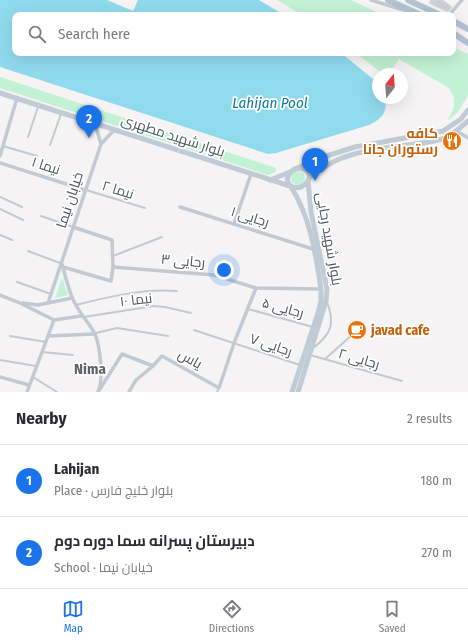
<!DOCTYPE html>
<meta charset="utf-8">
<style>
:root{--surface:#fff;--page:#f2f2f3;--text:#2b2b33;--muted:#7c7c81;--line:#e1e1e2;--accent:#1a73e8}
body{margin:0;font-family:"Fira Sans Condensed",Cairo,sans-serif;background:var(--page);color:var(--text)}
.compass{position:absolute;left:372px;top:68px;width:36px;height:36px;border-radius:50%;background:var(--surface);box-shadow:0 4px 16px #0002;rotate:17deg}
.you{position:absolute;left:224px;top:270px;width:14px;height:14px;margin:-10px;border:3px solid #fff;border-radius:50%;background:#1a73e8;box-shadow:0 0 0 6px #1a73e833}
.badge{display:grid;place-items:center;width:26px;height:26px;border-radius:50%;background:var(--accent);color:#fff;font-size:13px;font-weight:700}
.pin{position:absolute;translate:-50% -33px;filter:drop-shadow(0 1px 2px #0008)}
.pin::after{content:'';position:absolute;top:21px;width:14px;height:12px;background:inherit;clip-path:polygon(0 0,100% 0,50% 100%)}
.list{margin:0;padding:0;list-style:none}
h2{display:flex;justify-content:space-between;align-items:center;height:52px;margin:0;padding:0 16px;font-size:17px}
h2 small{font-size:13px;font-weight:400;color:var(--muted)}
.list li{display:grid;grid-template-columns:26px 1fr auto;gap:12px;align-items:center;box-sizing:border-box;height:72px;padding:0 16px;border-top:1px solid var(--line)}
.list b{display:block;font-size:15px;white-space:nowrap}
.list p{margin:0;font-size:13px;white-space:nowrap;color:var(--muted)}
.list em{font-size:13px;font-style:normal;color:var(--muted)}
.icon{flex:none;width:22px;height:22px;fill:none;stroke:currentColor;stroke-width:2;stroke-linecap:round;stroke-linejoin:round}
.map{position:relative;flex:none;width:468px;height:392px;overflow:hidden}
.search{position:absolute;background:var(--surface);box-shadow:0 4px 16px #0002;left:12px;right:12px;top:12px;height:44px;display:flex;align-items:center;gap:10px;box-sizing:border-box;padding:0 14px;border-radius:8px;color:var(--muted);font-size:15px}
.sheet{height:196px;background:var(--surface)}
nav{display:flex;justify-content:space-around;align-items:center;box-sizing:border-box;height:56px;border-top:1px solid var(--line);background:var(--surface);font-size:11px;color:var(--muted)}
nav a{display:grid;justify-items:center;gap:2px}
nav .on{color:var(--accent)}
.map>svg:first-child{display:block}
.green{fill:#c3f1d5}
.water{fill:#90daee}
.building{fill:#cdcfd5;stroke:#d7d9de}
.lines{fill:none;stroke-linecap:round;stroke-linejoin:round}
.lane{stroke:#c1cad2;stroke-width:2}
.street{stroke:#c1cad2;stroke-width:3.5}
.secondary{stroke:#c1cbd6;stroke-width:5}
.primary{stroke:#b3c2d1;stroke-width:6}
.labels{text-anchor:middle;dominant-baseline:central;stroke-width:3.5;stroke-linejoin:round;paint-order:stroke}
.food-label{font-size:14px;font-weight:bold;fill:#c56008;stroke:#fff;text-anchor:end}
.street-label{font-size:14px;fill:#4a5661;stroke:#fff}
.water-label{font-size:15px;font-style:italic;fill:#0c7c9b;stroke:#fff}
.neighbourhood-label{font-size:15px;font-weight:bold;fill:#5f6368;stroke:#fff}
</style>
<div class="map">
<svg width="468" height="392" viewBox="0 0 468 392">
<rect width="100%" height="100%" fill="#f5f3f3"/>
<g class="green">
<path d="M277,0H351L383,15H302Z"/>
<path d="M453,47L468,54V95L458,112L448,120L454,107V98L449,88L399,59L389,74H383L356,53H453Z"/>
<path d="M0,77L276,168L275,172L268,175L0,88Z"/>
<circle cx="298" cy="178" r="7"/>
<path d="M62,278L68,295L55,298Z"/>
</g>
<path class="water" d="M0,0H107L133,11L138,0H259L284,15H15V53H341L378,83V98H386C386,114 383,118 369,125L276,153L268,154L0,67Z"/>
<path class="building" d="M431,0H443L452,7L448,12L429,3Z"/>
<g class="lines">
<g class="lane">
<path d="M28,137L38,107"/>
<path d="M50,145L61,114"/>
<path d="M3,146L37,156"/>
<path d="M86,190L145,208"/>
<path d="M0,197L22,207"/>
<path d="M0,209L23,220"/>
<path d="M41,216L73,227"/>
<path d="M0,235L12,240"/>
<path d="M28,251L60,263"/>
<path d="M113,256L162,237"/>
<path d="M17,282L51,294"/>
<path d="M76,305C107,297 145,288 177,291"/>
<path d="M248,309L313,327"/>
<path d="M84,317L154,306L165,307L191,313"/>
<path d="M194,330L300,365"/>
<path d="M96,333L117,328L168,336"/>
<path d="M10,336L46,342"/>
<path d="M313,348C332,334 335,323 327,302"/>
<path d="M42,352L73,355"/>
<path d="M310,355L402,381"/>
<path d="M325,359L352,335"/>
<path d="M0,360L36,366"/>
<path d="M33,377L57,392"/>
<path d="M217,392L219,388"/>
</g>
<g class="street">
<path d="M371,0L407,11"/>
<path d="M449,15L462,0"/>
<path d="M95,124L101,144"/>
<path d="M457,131L468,138"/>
<path d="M0,156L17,98"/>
<path d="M0,163L85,190"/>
<path d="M180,207L313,249"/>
<path d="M234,224L251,174"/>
<path d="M62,264C65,275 68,287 72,297C77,311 88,321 95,334C100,346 104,380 98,392"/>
<path d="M63,267L111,281L113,267L112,240L73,227"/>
<path d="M113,267L214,275L256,288L321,289"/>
<path d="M0,295L20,303L54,320L81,316"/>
<path d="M23,303L38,305L72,298"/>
<path d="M48,303L101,144L114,130"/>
<path d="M48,336L94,334"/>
<path d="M0,377L29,385"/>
<path d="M100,389L122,354L153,366"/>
<path d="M27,392L54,320"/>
<path d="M129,392L136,380L153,366L162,356L219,388L234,343L256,288"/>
</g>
<g class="secondary">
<path d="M0,93L290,186"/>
<path d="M298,168C313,169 312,181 301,187C283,191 284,171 298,168Z"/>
<path d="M295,169L320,158L355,147L443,131L461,119L468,110"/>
<path d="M309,178C318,171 327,165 337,160C372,145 411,148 446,138L455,132L468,121"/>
<path d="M270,180L290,172"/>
<path d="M291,187C310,216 316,255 321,289V301L318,313L292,392"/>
<path d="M298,392L326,301L327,289L311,212L308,181"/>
</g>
<g class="primary">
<path d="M388,0L421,15"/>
<path d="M408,0L440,15"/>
<path d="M453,21L468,29"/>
<path d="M453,33L468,43"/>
</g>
</g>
<defs>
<g id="restaurant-disc" transform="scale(1)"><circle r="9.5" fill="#e8710a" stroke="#fff"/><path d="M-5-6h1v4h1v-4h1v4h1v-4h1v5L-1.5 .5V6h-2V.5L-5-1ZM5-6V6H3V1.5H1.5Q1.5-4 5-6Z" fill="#fff"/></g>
<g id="cafe-disc" transform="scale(1)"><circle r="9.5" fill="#e8710a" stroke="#fff"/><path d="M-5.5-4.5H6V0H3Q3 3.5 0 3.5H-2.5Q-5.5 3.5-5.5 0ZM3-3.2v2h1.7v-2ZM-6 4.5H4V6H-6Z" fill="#fff"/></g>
</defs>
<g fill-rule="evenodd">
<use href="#restaurant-disc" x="452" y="141"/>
<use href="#cafe-disc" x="357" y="330"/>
</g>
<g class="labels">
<g class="food-label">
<text x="438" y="133">کافه<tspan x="438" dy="16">رستوران جانا</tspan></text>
<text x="371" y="330" text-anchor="start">javad cafe</text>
</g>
<g class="street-label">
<text transform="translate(173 136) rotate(18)">بلوار شهید مطهری</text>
<text transform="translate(46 166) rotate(18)">نیما ۱</text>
<text transform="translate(118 190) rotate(17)">نیما ۲</text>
<text transform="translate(70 200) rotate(-72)">خیابان نیما</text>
<text transform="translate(250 217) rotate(17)">رجایی ۱</text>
<text transform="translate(329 239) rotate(80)">بلوار شهید رجایی</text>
<text transform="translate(183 261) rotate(5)">رجایی ۳</text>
<text transform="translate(136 300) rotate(-7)">نیما ۱۰</text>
<text transform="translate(283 308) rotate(15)">رجایی ۵</text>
<text transform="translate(271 345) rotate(19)">رجایی ۷</text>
<text transform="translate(190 359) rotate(29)">یاس</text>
<text transform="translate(359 359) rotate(16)">رجایی ۲</text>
</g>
<g class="water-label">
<text x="270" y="103">Lahijan Pool</text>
</g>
<g class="neighbourhood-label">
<text x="90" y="369">Nima</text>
</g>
</g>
</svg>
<svg class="compass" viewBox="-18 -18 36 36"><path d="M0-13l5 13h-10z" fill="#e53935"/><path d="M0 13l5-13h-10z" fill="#7c7c81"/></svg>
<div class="you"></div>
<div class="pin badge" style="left:315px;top:181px">1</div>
<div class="pin badge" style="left:89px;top:138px">2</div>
<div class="search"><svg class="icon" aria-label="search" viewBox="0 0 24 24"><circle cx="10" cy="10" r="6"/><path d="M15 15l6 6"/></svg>Search here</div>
</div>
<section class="sheet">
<h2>Nearby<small>2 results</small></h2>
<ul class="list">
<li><span class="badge">1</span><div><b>Lahijan</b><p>Place · بلوار خلیج فارس</p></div><em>180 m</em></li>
<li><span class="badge">2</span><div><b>دبیرستان پسرانه سما دوره دوم</b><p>School · خیابان نیما</p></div><em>270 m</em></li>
</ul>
</section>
<nav>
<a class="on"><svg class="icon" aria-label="map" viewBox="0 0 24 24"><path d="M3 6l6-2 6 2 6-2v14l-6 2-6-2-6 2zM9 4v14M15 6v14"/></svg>Map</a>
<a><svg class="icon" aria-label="directions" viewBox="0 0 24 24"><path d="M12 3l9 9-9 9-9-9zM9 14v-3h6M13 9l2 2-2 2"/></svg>Directions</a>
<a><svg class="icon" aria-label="saved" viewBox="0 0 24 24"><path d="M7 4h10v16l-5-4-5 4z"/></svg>Saved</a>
</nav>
